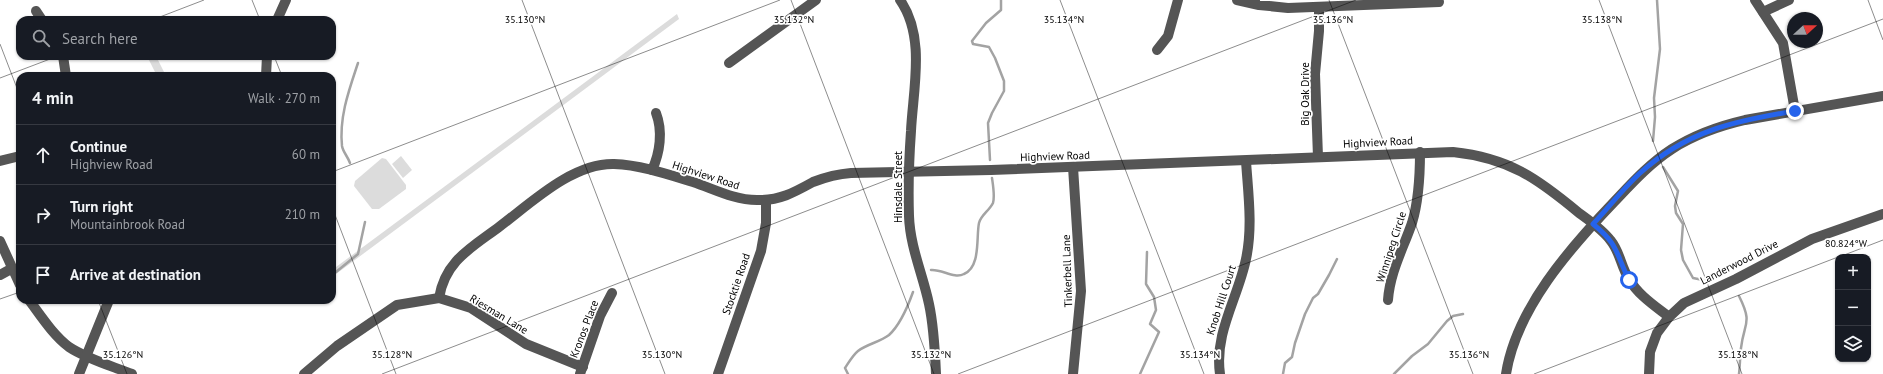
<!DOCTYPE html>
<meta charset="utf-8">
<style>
:root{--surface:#171b24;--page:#20242c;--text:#f1f3f6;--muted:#9ea1a6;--line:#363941}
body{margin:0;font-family:"PT Sans",sans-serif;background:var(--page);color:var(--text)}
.controls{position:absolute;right:12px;bottom:12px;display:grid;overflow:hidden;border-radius:8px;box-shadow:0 1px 3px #0004}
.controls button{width:36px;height:36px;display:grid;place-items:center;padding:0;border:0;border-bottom:1px solid var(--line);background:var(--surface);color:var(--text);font:20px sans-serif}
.compass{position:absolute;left:1787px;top:12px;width:36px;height:36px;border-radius:50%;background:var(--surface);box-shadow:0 1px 3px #0004;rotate:69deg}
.stop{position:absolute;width:12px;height:12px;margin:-9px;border:3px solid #2563eb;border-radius:50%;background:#fff}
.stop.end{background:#2563eb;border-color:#fff;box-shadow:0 1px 4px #0008}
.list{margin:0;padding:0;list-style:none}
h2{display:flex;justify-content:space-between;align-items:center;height:52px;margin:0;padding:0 16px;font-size:17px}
h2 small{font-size:13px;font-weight:400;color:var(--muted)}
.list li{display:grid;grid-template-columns:26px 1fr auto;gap:12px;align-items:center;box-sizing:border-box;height:60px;padding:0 16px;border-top:1px solid var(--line)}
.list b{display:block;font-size:15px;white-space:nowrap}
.list p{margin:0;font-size:13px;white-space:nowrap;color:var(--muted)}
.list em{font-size:13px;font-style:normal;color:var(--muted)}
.icon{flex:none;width:22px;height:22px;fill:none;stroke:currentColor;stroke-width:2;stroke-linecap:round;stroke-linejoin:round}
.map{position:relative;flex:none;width:1883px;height:374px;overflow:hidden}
.search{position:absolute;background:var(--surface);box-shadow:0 1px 3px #0004;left:16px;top:16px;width:320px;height:44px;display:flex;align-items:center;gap:10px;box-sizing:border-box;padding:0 14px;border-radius:12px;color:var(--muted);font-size:15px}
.panel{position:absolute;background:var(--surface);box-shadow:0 1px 3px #0004;left:16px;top:72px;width:320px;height:232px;border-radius:12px}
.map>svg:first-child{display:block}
.green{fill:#dcdcdc}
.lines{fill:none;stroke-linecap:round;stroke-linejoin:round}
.stream{stroke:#a3a3a3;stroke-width:2.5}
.minor{stroke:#555;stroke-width:10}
.route{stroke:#2563eb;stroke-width:5}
.ticks{fill:none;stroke:#000;stroke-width:1;stroke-opacity:0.45}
.labels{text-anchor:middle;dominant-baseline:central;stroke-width:3.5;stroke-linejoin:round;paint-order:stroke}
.street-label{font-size:11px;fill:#000;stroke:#fff}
.ticks-label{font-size:10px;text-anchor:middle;fill:#000;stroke:#fff;stroke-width:3.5;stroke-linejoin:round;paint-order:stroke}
</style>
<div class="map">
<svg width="1883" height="374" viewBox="0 0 1883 374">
<rect width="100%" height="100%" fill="#fff"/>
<g class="green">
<path d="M677,14L679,19L332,277V270Z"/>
<path d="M147,56H156L166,76H157Z"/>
<path d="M401,156L412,170L403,178L392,164Z"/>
<path d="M382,158L386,159L406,185V189L379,209H372L354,186L355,181Z"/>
</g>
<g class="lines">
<g class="stream">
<path d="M1653,141L1655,117L1654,98L1660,49L1657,0"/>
<path d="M990,160L988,123L992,113L1004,91V81L995,58L989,47L973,44L972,41L986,23L1001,10V0"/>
<path d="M350,163C348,157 343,152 342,146C339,117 349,90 358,63"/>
<path d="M1663,167L1678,191L1675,206L1676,213L1683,224L1681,250L1683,260L1693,278L1703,280"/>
<path d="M931,270C942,269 954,279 964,274C981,267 976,237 979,223C981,215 989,211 993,203C995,196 993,185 992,178"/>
<path d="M336,272L358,254L365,222"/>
<path d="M1739,296C1753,324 1744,322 1741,348C1740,357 1740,365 1739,374"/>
<path d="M848,374L845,368C849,362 853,355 858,351C867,344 880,342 889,335C901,324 908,306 913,292"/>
<path d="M1140,374L1159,332L1150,324L1156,310L1154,297L1146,284L1147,252"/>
<path d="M1283,374L1285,363L1292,357L1295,343L1305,314L1313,298L1318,294L1329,275L1337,259"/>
<path d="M1394,374L1412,356L1428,344L1447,321L1453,316L1463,314"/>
</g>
<g class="minor">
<path d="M900,0C926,37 913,89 911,131C909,159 908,187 909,216C910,247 923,275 929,304C934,327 935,351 936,374"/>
<path d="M1237,0L1259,5L1288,8L1439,2"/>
<path d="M1755,0L1783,43L1795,111"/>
<path d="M36,11L42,20"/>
<path d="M1763,12L1789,0"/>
<path d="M277,20L286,0"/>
<path d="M1157,50L1168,36L1178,0"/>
<path d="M63,56L66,76"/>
<path d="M729,63L816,0"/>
<path d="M266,76L267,56"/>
<path d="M1318,157L1315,74L1319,31V7"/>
<path d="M0,161L20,156"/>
<path d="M652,170C660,153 663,131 656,113"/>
<path d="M0,241L20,285"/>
<path d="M0,275L11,269"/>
<path d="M439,298C445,261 471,248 499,227C531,203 572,163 614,164C641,165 667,174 693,182C714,189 734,200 757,200C779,201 795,192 813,182C826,177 838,174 851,173L991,170L1453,152C1509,158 1537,178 1579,213C1590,221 1603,230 1611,241C1620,252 1621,267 1629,279C1638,295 1655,306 1669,317"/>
<path d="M29,300C41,316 53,335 69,347C87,359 112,366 132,374"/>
<path d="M1388,300C1390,272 1403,249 1412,223C1419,200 1420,176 1420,152"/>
<path d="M79,374L109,300"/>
<path d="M304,374L337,346L397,305L439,298L471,308L526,344L583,367"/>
<path d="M580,374L600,316L612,293"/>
<path d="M718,374L761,251L766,223V200"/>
<path d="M1073,374L1081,291L1073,167"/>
<path d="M1220,374C1214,333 1238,298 1246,259C1253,227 1248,192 1246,161"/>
<path d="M1506,374C1516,309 1570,248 1614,202C1632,183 1649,164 1672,149C1694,135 1719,126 1745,120L1883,96"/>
<path d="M1649,374L1650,352L1657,333L1669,317L1684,303L1736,279L1812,239L1883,214"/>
</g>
</g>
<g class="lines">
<path class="route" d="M1629,280C1615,252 1619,245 1593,224C1608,208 1622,190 1639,174C1686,131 1734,121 1795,111"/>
</g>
<path class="ticks" d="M252,0L260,20M522,0L665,374M791,0L934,374M1060,0L1204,374M1329,0L1473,374M1599,0L1742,374M1868,0L1883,40M152,20L204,0M0,44L20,96M274,56L282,76M0,78L58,56M332,172L780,0M332,207L396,374M1839,257L1883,240M0,299L20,292M98,300L127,374M382,374L1356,0M958,374L1883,19M1534,374L1838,257"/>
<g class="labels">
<g class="street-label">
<text transform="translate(1305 94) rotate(-90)">Big Oak Drive</text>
<text transform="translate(1378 142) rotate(-3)">Highview Road</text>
<text transform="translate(1055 156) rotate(-2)">Highview Road</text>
<text transform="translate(706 175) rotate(18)">Highview Road</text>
<text transform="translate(898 187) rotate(-90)">Hinsdale Street</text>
<text transform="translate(1391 247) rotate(-72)">Winnipeg Circle</text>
<text transform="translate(1739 262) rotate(-27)">Landerwood Drive</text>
<text transform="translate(1067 271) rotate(-92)">Tinkerbell Lane</text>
<text transform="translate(736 284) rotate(-71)">Stocktie Road</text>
<text transform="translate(1221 300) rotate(-72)">Knob Hill Court</text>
<text transform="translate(499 314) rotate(31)">Riesman Lane</text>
<text transform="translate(584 329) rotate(-69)">Kronos Place</text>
</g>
</g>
<g class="ticks-label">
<text x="1064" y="23">35.134°N</text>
<text x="1333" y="23">35.136°N</text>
<text x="1602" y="23">35.138°N</text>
<text x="525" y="23">35.130°N</text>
<text x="794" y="23">35.132°N</text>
<text x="1846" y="247">80.824°W</text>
<text x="123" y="358">35.126°N</text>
<text x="392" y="358">35.128°N</text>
<text x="662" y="358">35.130°N</text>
<text x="931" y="358">35.132°N</text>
<text x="1200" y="358">35.134°N</text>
<text x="1469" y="358">35.136°N</text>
<text x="1738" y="358">35.138°N</text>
</g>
</svg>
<div class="controls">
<button>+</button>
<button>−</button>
<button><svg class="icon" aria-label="layers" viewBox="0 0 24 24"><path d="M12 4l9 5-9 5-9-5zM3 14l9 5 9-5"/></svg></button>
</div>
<svg class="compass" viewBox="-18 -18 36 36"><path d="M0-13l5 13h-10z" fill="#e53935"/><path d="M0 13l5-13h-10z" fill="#9ea1a6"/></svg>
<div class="stop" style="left:1629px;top:280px"></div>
<div class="stop end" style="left:1795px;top:111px"></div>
<div class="search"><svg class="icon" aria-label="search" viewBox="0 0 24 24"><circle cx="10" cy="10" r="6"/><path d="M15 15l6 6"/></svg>Search here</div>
<section class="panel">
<h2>4 min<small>Walk · 270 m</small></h2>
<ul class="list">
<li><svg class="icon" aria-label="ahead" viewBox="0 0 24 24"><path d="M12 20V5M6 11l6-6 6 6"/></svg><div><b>Continue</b><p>Highview Road</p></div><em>60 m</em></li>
<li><svg class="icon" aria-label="right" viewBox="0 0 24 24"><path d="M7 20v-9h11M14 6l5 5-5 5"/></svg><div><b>Turn right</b><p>Mountainbrook Road</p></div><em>210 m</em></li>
<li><svg class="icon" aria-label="arrive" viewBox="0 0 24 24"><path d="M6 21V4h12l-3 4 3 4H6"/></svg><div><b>Arrive at destination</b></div></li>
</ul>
</section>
</div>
